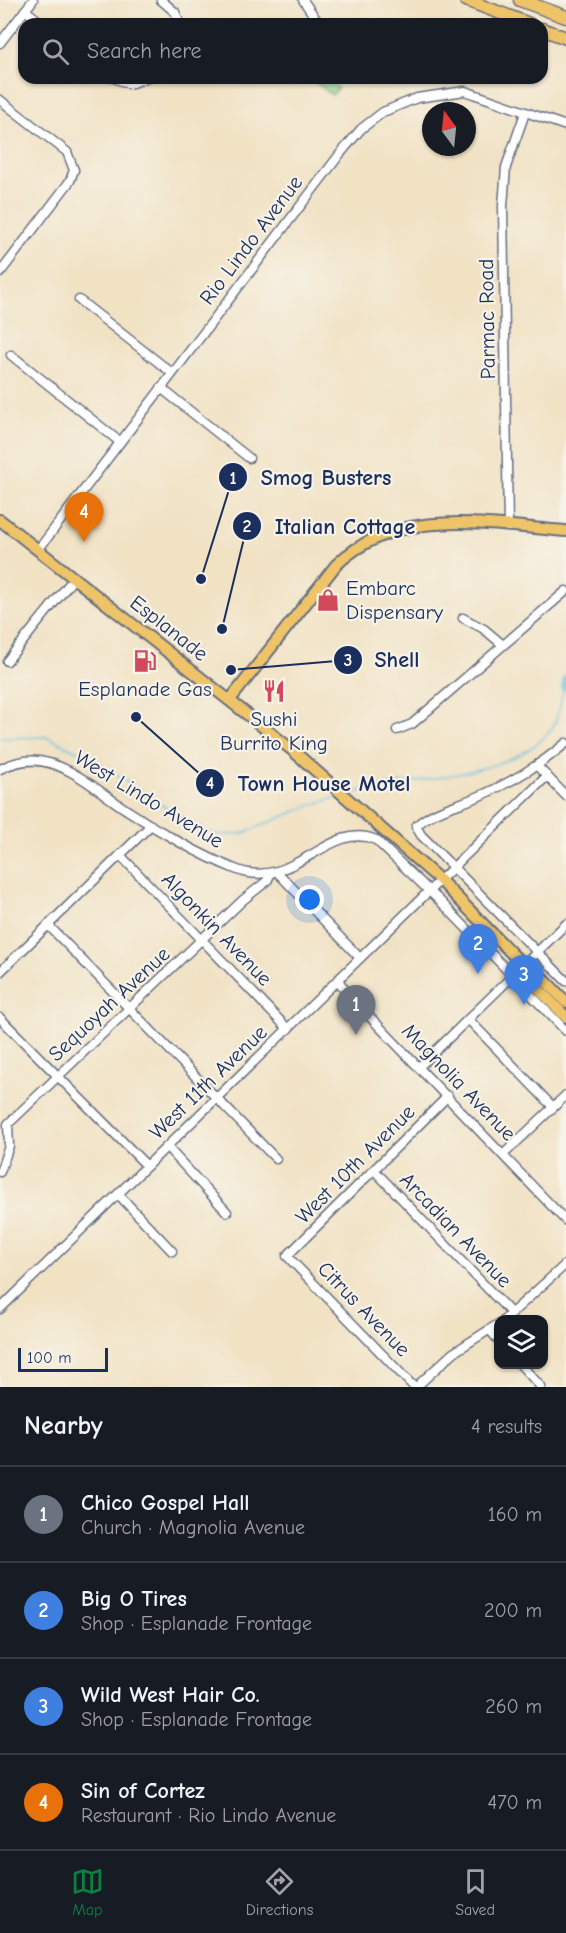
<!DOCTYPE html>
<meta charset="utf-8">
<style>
:root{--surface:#171b24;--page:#20242c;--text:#f1f3f6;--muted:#9ea1a6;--line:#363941;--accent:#0b8043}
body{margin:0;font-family:"Comic Neue",sans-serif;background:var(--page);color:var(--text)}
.controls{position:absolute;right:18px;bottom:18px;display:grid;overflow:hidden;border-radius:12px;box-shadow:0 2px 4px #0004}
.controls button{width:54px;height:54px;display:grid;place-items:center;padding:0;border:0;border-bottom:2px solid var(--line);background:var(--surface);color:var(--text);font:30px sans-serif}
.compass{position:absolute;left:422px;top:102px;width:54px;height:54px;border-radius:50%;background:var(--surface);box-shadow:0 2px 4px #0004;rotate:345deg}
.scale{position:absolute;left:18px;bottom:15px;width:90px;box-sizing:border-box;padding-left:6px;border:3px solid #1b2f5e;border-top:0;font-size:16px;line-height:21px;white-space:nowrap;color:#1b2f5e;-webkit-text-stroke:4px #f7f3e8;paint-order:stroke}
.you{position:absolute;left:310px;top:900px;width:21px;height:21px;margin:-15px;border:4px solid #fff;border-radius:50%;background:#1a73e8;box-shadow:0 0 0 9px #1a73e833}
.badge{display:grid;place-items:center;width:39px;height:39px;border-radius:50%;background:var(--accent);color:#fff;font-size:20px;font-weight:700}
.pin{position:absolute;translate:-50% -50px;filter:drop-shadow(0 2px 3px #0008)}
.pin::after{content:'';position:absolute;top:32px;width:21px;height:18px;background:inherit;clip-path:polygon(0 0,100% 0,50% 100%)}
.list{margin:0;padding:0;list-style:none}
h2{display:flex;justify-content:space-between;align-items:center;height:78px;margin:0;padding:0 24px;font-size:26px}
h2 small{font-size:20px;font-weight:400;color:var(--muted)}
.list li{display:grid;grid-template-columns:39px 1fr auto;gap:18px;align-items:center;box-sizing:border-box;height:96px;padding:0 24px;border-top:2px solid var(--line)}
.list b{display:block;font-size:22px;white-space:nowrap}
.list p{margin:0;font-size:20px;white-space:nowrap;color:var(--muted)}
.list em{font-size:20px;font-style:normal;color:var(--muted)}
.icon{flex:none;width:33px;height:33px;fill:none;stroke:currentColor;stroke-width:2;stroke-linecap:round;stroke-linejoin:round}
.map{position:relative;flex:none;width:566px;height:1387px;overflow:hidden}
.search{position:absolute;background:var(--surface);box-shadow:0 2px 4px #0004;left:18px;right:18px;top:18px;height:66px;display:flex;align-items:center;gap:15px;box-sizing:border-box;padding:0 21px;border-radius:18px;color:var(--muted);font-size:22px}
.sheet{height:462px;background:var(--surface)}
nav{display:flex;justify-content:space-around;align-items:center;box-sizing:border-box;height:84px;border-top:2px solid var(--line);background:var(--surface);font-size:16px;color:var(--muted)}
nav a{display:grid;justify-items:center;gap:3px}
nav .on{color:var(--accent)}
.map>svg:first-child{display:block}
.green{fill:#84cc88;stroke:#507e73;stroke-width:1.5}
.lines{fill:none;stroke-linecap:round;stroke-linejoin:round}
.stream{stroke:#61bfdf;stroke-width:1.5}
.canal{stroke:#61bfdf;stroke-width:6}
.minor-casing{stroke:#666e82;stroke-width:11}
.major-casing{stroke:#666e82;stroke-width:14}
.highway-casing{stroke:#666e82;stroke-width:15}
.minor{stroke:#fff;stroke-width:8}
.major{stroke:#efc469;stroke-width:10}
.highway{stroke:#efc469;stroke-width:12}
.labels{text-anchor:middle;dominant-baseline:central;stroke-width:4.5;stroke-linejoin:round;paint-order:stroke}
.street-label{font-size:21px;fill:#1b2f5e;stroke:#f7f3e8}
.poi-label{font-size:21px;fill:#1b2f5e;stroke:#f7f3e8}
.leader{fill:none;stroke:#1b2f5e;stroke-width:2}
.callout-dot{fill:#1b2f5e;stroke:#f7f3e8;stroke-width:2}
.mark-label{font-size:18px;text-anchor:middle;font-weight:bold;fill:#fff}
.callout-label{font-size:22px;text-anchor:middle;font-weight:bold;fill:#1b2f5e;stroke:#f7f3e8;stroke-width:4.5;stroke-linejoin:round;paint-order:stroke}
</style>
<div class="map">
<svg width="566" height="1387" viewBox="0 0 566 1387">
<rect width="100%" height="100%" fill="#f7f3e8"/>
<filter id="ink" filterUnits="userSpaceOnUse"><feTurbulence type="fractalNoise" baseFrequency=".0167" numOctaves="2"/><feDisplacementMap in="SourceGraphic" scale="12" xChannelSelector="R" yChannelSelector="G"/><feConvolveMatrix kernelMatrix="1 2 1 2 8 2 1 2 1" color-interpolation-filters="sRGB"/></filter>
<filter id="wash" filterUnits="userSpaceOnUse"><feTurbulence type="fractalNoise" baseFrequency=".008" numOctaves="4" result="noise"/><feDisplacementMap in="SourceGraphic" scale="24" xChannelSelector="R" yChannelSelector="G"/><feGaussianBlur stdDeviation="1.35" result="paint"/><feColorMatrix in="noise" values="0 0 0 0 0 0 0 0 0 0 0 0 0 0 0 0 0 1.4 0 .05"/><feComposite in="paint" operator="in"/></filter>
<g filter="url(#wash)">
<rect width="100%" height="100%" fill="#f1e2c4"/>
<path class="green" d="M318,78H326L338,88L332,95L315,82Z"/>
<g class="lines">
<g class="stream">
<path d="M0,738L47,737L86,755L192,825L217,835L241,834L311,805L338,797"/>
<path d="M348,794C404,778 516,779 552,728C559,718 561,699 564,688"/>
</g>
<path class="canal" d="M564,688L566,678"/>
</g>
</g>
<g filter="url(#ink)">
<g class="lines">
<g class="minor-casing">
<g id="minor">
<path d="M161,0L175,12L180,24"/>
<path d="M303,0L316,19"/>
<path d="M25,10L43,24"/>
<path d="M0,43L33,0"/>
<path d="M114,78L129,84L148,78"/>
<path d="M0,100L67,152L74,170L70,181L0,273"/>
<path d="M79,300L172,373"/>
<path d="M11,355L120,442"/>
<path d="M161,388L249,458"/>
<path d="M508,527L503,206L506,167L525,113"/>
<path d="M38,550L340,154L361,129L383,112L417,98L465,91L566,126"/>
<path d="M463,618L484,629L503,645"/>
<path d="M7,661L74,578"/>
<path d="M397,730L412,724L566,591"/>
<path d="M566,743C538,767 508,784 475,798C455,806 432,811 416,826L421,835L566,981"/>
<path d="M538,767L566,796"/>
<path d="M0,769C16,761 32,758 49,763C78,771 102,794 127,810C158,831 200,855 235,869C293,893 329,819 376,840L442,903L566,1031"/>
<path d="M120,855L288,1029"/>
<path d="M278,873L360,958"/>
<path d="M48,925L276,1159"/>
<path d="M0,972L151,825"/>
<path d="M338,980L347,993L566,1221"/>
<path d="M0,1018L147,1166"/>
<path d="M468,1019L553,1107"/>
<path d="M419,1067L566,924"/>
<path d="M167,1147L227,1212"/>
<path d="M504,1154L566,1095"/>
<path d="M375,1171L512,1314"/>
<path d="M0,1172L9,1146L8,1124L243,900L267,881L270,875"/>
<path d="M118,1194L172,1251"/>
<path d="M0,1309L547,776"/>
<path d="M504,1320L566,1264"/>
<path d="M490,1330L498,1340"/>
<path d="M520,1364L541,1387"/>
<path d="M414,1387L287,1256L448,1096"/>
<path d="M416,1387L453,1353L498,1324"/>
</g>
</g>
<g class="major-casing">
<g id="major">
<path d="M0,520L291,749L441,881L523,965L535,970L566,1002"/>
<path d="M230,700L336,565C398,505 488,525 566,531"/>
<path d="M523,965L527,977L566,1017"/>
</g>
</g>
<g class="highway-casing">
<g id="highway">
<path d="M466,0L529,24"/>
<path d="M520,0L566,17"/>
<path d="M542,29L566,38"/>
</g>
</g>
<use href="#minor" class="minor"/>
<use href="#major" class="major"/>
<use href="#highway" class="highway"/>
</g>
</g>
<defs>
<g id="shop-bare" transform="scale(1.8)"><path d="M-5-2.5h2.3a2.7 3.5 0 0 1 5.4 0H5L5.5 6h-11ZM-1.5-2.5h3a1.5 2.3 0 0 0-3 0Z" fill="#d1495b" stroke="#f7f3e8" stroke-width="2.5" paint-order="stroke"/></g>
<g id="fuel-bare" transform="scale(1.8)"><path d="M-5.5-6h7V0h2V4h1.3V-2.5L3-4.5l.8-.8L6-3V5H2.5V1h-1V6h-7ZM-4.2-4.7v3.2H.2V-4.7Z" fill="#d1495b" stroke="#f7f3e8" stroke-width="2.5" paint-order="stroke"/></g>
<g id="restaurant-bare" transform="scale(1.8)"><path d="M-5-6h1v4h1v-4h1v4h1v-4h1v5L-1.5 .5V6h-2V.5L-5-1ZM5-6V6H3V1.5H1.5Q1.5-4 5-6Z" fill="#d1495b" stroke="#f7f3e8" stroke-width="2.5" paint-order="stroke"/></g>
</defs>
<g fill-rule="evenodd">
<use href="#shop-bare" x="328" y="600"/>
<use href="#fuel-bare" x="145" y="661"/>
<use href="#restaurant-bare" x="274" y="691"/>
</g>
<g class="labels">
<g class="street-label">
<text transform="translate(251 240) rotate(-53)">Rio Lindo Avenue</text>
<text transform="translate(487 319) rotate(-91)">Parmac Road</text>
<text transform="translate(169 628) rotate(38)">Esplanade</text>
<text transform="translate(149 799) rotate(31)">West Lindo Avenue</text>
<text transform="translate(217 929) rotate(46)">Algonkin Avenue</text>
<text transform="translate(109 1004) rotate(-43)">Sequoyah Avenue</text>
<text transform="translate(208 1082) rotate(-44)">West 11th Avenue</text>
<text transform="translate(459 1082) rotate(46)">Magnolia Avenue</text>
<text transform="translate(355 1164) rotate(-45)">West 10th Avenue</text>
<text transform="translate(456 1230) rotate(46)">Arcadian Avenue</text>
<text transform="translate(364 1309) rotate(46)">Citrus Avenue</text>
</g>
<g class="poi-label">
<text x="346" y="588" text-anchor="start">Embarc<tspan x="346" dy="24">Dispensary</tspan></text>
<text x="145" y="689">Esplanade Gas</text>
<text x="274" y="719">Sushi<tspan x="274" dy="24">Burrito King</tspan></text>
</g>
</g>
<path class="leader" d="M201 579L233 477M222 629L247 526M231 670L348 660M136 717L210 783"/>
<g class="callout-dot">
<circle cx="201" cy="579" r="6"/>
<circle cx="222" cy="629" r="6"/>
<circle cx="231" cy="670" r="6"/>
<circle cx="136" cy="717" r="6"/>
<circle cx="233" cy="477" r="15"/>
<circle cx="247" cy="526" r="15"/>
<circle cx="348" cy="660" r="15"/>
<circle cx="210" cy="783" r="15"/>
</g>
<g class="mark-label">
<text x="233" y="484">1</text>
<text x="247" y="532">2</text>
<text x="348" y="666">3</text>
<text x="210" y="789">4</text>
</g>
<g class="callout-label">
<text x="326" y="485">Smog Busters</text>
<text x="345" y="534">Italian Cottage</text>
<text x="397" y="667">Shell</text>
<text x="324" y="791">Town House Motel</text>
</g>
</svg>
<div class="controls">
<button><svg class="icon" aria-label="layers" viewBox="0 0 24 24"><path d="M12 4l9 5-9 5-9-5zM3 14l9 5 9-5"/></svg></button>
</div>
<svg class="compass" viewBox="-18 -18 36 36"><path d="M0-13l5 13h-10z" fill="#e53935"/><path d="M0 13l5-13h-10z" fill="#9ea1a6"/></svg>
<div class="scale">100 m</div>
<div class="you"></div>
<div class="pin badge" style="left:356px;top:1035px;background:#6b7280">1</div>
<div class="pin badge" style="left:478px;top:974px;background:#3f7fe0">2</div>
<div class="pin badge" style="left:524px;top:1005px;background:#3f7fe0">3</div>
<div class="pin badge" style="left:84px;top:542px;background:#e8710a">4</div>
<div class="search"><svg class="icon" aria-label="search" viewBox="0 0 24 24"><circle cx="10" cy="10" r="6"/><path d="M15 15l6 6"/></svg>Search here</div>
</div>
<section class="sheet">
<h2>Nearby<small>4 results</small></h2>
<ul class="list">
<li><span class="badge" style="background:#6b7280">1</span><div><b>Chico Gospel Hall</b><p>Church · Magnolia Avenue</p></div><em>160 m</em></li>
<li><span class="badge" style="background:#3f7fe0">2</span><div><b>Big O Tires</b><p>Shop · Esplanade Frontage</p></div><em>200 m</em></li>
<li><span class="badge" style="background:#3f7fe0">3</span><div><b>Wild West Hair Co.</b><p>Shop · Esplanade Frontage</p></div><em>260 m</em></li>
<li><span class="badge" style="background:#e8710a">4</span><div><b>Sin of Cortez</b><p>Restaurant · Rio Lindo Avenue</p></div><em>470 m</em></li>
</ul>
</section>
<nav>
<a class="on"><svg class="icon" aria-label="map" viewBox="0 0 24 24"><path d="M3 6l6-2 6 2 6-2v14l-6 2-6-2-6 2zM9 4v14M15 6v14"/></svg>Map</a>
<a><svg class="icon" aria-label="directions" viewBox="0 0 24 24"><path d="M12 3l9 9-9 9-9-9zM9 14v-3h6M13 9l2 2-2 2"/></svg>Directions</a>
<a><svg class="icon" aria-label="saved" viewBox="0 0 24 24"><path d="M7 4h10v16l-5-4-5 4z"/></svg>Saved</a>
</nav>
